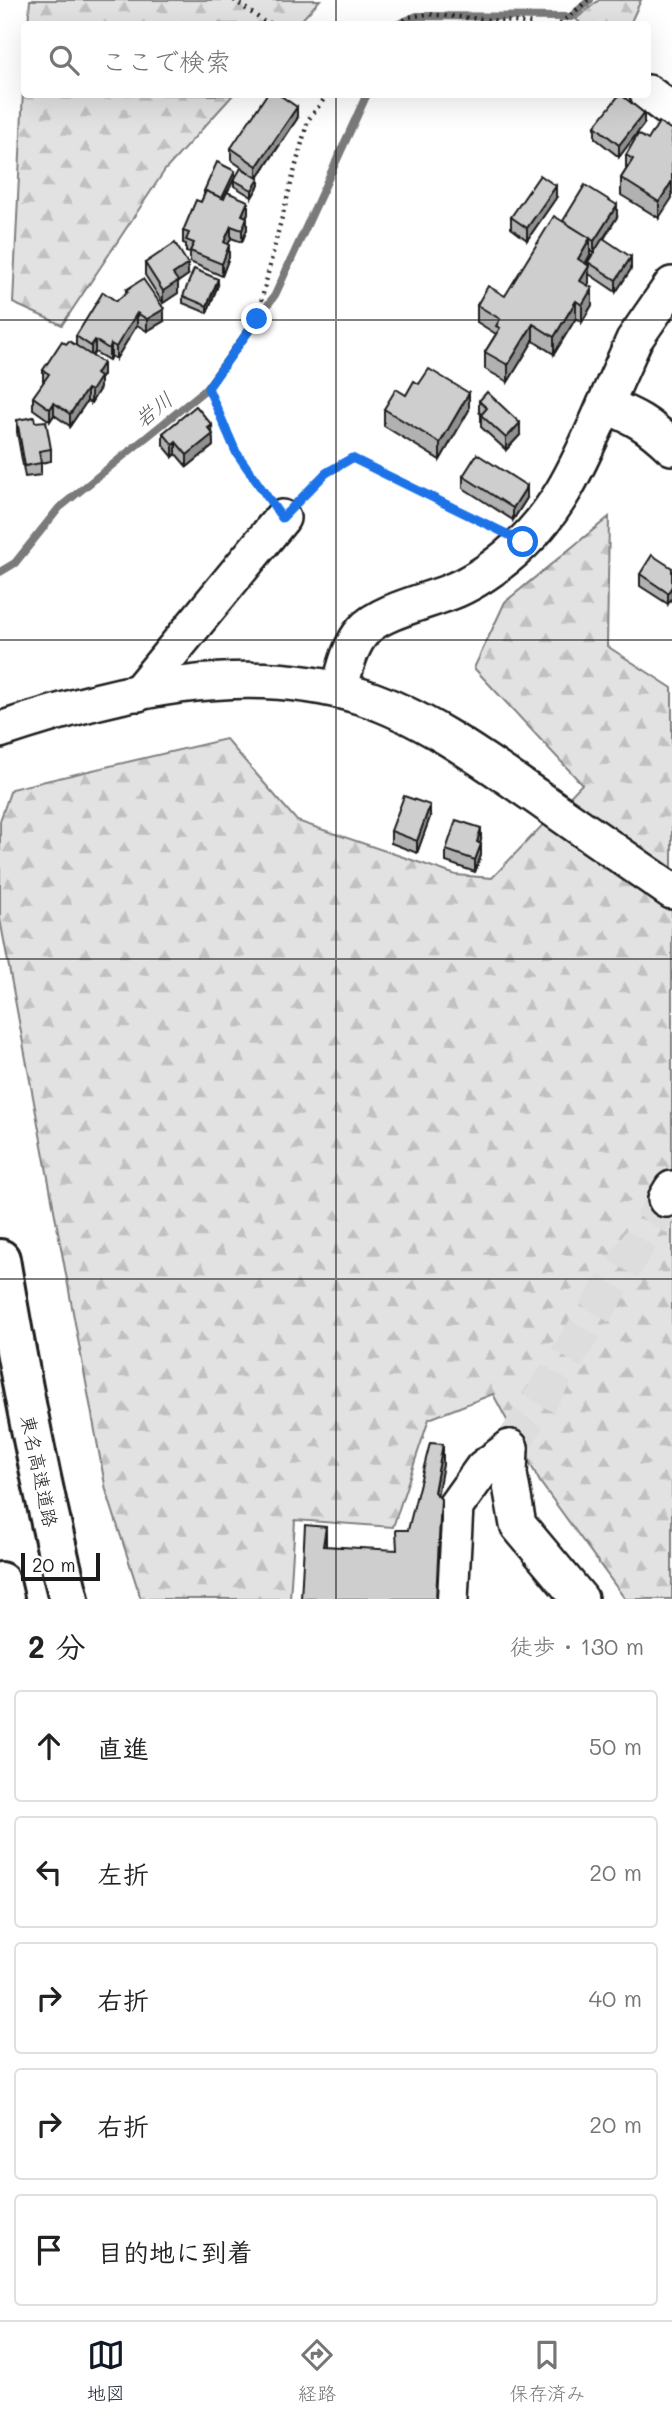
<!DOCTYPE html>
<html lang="ja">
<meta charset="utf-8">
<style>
:root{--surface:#fff;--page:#f6f6f6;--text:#222;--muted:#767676;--line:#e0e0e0;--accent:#111827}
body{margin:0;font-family:Mali,"Klee One",sans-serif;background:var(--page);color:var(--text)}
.scale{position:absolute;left:21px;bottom:18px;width:79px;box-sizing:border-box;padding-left:7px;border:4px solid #1c1c1c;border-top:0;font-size:19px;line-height:24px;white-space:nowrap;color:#1c1c1c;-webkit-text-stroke:5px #fff;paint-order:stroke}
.stop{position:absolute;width:21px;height:21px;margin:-16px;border:5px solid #1a73e8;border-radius:50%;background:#fff}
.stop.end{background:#1a73e8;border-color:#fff;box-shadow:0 2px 7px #0008}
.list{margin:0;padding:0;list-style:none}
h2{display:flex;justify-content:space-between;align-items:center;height:91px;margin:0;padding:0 28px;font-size:30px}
h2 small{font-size:23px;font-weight:400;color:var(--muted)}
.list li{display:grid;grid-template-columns:46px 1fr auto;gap:21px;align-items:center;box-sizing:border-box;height:112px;margin:0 14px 14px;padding:0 14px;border:2px solid var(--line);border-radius:7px}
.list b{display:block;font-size:26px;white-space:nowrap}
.list em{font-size:23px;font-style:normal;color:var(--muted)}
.icon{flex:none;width:38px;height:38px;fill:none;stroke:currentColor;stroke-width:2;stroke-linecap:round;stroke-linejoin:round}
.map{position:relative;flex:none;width:672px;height:1599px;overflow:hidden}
.search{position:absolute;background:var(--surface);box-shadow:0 7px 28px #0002;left:21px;right:21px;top:21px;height:77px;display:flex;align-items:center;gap:18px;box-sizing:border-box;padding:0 24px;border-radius:7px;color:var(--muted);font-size:26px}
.sheet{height:721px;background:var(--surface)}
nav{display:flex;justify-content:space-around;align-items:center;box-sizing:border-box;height:98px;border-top:2px solid var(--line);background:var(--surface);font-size:19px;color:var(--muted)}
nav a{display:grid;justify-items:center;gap:4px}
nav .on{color:var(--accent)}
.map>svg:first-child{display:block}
.forest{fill:url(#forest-firs);stroke:#7f7f7f;stroke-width:2}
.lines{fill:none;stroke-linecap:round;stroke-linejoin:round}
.stream{stroke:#7a7a7a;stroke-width:8}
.minor-tunnel{stroke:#ddd;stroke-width:35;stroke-dasharray:35 18;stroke-linecap:butt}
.minor-casing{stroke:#1c1c1c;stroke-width:40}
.highway-casing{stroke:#1c1c1c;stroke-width:44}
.path{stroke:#1c1c1c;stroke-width:4.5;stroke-dasharray:2 5;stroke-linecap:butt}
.minor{stroke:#fff;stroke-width:35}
.highway{stroke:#fff;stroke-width:38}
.wall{fill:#b1b1b1;stroke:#1c1c1c;stroke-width:2;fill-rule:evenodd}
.shaded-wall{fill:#909090;stroke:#1c1c1c;stroke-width:2}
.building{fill:#cecece;stroke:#1c1c1c;stroke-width:2}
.route{stroke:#1a73e8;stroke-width:9}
.grid{fill:none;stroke:#1c1c1c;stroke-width:2;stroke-opacity:0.55}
.labels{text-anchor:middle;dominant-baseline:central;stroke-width:5;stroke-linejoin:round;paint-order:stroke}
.street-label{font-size:19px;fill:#1c1c1c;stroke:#fff}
.water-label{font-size:21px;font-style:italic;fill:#5a5a5a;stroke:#fff}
</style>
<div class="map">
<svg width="672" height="1599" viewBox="0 0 672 1599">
<defs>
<pattern id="forest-firs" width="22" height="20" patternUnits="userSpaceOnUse" patternTransform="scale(1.75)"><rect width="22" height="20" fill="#e2e2e2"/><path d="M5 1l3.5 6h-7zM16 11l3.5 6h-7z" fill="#c1c1c1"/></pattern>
</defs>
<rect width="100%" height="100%" fill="#fff"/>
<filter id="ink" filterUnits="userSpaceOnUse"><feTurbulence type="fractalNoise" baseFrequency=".0143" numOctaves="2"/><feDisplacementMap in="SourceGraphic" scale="14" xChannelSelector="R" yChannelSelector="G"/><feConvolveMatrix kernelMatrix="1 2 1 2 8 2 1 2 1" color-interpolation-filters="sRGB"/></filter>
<g filter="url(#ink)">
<g class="forest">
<path d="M30,0H320L298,24H28Z"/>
<path d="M599,0H641L630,24H581L576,19Z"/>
<path d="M24,70V94L233,95L165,170L62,325L13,303Z"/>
<path d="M609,517L607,646L672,688V1599H625L540,1482L493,1394L429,1419L393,1527L295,1520L290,1599H141L106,1490L0,919V821L11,789L226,739L297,821L456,875L492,878L582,784L474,668L505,602Z"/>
</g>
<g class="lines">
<g class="stream">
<path d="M399,24L417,16L571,17L590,0"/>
<path d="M0,572L15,563L59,508L206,389L275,295L367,94"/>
</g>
<path class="minor-tunnel" d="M510,1448L666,1199"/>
<g class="minor-casing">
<g id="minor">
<path d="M648,93L672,111"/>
<path d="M605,405L634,340L672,285"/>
<path d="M339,690C345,670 349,647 363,631C379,612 425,602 450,592C471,584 491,570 508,556C558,516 580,461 605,405C635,417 648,424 672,447"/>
<path d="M138,693L282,518"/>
<path d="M0,730C115,692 244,659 363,697C426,718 483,760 537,797C582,829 627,860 672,891"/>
<path d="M666,1199L672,1189"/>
<path d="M510,1448L509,1474L518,1525L580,1599"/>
<path d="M450,1599L455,1507L483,1468L510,1448"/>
</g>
</g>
<g class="highway-casing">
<g id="highway">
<path d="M0,1259C19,1373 41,1487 69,1599"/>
<path d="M0,1582L4,1599"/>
</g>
</g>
<g class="path">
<path d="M234,0L263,21L274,24"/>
<path d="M398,24L409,17L427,14L535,24"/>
<path d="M560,24L588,0"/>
<path d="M265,494L236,452L208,388L257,319L277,236L308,120L328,94"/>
<path d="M302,497L326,473L352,458L494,528"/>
</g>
<use href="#minor" class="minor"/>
<use href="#highway" class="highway"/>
</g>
<g class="wall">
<path d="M297,119L258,178L259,185L252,197L234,186V180L251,174L231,160V148Z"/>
<path d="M644,124L619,157L595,138V126Z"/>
<path d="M672,130L659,218L621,195V178L626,170V155L648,140Z"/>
<path d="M235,177L227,192L248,213L246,217L247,229L242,242L231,238L228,244L229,257L222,276L190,262V253L186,252V244L183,243V231L201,202L204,195V191Z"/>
<path d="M556,198L527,240L511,228V217Z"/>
<path d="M617,217L604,239L631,269L616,292L589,274V283L587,285L592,305L582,322L576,318L554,354L533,341L508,382L485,369V352L496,334L477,322V305L505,296L563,221ZM590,251L594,253L588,262V266L585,264L590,255Z"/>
<path d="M145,263L188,275L178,282V293L163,303L145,275Z"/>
<path d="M218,285L207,313L183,303V296Z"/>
<path d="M126,290L164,321L147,331L137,325L116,359L111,356L109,360L95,352L92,356L103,375L100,379V388L91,403L87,401L70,426L54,415L50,421L33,409V397L44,382L43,381V370L66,344L76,345V336L126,293Z"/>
<path d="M406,395L469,410L440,460L384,426V409Z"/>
<path d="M479,401L520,435L506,450L481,427V414L479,412Z"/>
<path d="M17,420L35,422L51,449V461L41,463V475L25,477L17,432Z"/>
<path d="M163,433H212L213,446L187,467L176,454L173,457L163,445Z"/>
<path d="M463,476L527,498L513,520L463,488Z"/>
<path d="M672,568L668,604L640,586V574Z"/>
<path d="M430,817L417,853L391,843V831Z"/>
<path d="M481,840L480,843L481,855L475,872L446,862V850Z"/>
</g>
<g class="shaded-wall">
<path d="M297,107V119L257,178V166Z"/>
<path d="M644,113V124L619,157V145Z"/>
<path d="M235,171V177L221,205V199Z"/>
<path d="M259,179V185L252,197V190Z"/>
<path d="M672,181V198L659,218V202Z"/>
<path d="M556,186V198L527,240V228Z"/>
<path d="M248,201V213L242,227V215Z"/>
<path d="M617,205V217L594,253V241Z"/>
<path d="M247,217V229L242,242V230Z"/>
<path d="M231,226V238L224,254V242Z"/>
<path d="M590,238V255L578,276V259Z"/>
<path d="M229,245V257L222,276V264Z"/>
<path d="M631,257V269L616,292V280Z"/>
<path d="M188,264V275L178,282V293L163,303V291L173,274Z"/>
<path d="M589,266V283L580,298V281Z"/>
<path d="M218,279V285L207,313V306Z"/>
<path d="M592,288V305L582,322V305Z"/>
<path d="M576,301V318L554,354V337Z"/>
<path d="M164,309V321L147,331V319Z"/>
<path d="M137,313V325L116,359V347Z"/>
<path d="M533,324V341L508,382V365Z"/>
<path d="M95,340V352L91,358V346Z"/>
<path d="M111,344V356L109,360V349Z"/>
<path d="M103,363V375L100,379V388L91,403V391L96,374Z"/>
<path d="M87,389V401L70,426V414Z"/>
<path d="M469,393V410L440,460V443Z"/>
<path d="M54,403V415L50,421V409Z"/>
<path d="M520,423V435L506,450V438Z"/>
<path d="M212,425L213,446L187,467V455Z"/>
<path d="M176,442V454L173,457V445Z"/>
<path d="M527,486V498L513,520V508Z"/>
<path d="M672,586V598L668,604V593Z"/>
<path d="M430,805V817L417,853V841Z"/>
<path d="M481,828V840L477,854V842Z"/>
<path d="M481,844V855L475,872V860Z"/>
<path d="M443,1444V1465L434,1513V1492Z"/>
<path d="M441,1499V1520L437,1599H436Z"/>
<path d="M326,1527V1548L323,1546Z"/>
</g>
<g class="building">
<path d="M267,94H278L297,107L257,166L231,148Z"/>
<path d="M620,94L644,113L619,145L595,126Z"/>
<path d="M659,122L672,130V181L659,202L621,178L633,159L626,155L638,134L648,140Z"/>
<path d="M217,162L235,171L222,198L204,191Z"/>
<path d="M241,168L259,179L252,190L234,180Z"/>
<path d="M540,175L556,186L527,228L511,217Z"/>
<path d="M585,185L617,205L594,241L563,221Z"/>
<path d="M206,191L224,199L227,192L248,201L242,215L247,217L242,230L231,226L224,242L229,245L222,264L190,251L194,243L186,240L189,233L183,231L196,200L201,202Z"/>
<path d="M554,216L590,238L578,259L589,266L580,281L592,288L582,305L576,301L554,337L533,324L508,365L485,352L500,328L496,326L500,319L477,305L488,286L505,296Z"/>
<path d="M603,238L631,257L616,280L588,262Z"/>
<path d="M175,243L188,264L173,274L178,281L163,291L145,263Z"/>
<path d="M194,269L218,279L207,306L183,296Z"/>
<path d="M143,279L164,309L147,319L137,313L116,347L111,344L109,349L95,340L91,346L76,336L103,292L116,301L128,292L126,290Z"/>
<path d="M62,341L66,344L69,341L103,363L96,374L100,377L91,391L87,389L70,414L54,403L50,409L33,397L49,374L43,370Z"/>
<path d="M429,369L469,393L440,443L384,409L396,389L406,395L414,381L419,384Z"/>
<path d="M487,392L520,423L506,438L481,415L487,408L479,401Z"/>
<path d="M196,406L212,425L208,428L213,434L187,455L176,442L173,445L163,433Z"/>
<path d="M34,417L35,422L46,421L51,449L39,451L41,463L25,466L17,420Z"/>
<path d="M477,454L527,486L513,508L463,476Z"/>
<path d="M652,555L672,568V586L668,593L640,574Z"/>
<path d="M404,796L430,805L417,841L391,831Z"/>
<path d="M456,820L481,828L477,842L481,844L475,860L446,850Z"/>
<path d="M430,1443L443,1444L434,1492L441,1499L436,1599H301L305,1525L326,1527L323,1546L397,1550L396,1530H408Z"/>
</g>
</g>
<g class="lines" filter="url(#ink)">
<path class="route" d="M257,319L208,388L236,452L282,518L326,473L352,458L523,542"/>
</g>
<path class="grid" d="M336,0V24M336,94V1599M0,320H672M0,640H672M0,959H672M0,1279H672"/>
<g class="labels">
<g class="street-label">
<text transform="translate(40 1471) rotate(78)">東名高速道路</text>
</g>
<g class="water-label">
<text transform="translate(153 409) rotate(-39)">岩川</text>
</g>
</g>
</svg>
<div class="scale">20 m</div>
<div class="stop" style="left:523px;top:542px"></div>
<div class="stop end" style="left:257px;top:319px"></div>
<div class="search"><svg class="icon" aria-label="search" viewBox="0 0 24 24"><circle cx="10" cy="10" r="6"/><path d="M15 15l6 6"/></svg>ここで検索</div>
</div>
<section class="sheet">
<h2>2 分<small>徒歩 · 130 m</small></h2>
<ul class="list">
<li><svg class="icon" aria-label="ahead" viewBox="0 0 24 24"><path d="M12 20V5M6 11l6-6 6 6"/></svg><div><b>直進</b></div><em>50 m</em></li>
<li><svg class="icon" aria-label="left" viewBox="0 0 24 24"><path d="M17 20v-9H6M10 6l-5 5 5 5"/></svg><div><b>左折</b></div><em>20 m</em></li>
<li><svg class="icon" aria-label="right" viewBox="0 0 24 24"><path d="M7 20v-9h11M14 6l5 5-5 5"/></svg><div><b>右折</b></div><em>40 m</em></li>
<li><svg class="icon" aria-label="right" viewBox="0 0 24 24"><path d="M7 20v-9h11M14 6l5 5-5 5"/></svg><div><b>右折</b></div><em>20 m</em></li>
<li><svg class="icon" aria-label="arrive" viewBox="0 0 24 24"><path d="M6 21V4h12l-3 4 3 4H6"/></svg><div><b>目的地に到着</b></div></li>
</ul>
</section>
<nav>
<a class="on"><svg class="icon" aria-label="map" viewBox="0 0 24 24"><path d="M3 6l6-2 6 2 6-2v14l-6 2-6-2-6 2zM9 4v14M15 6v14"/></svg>地図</a>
<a><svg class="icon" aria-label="directions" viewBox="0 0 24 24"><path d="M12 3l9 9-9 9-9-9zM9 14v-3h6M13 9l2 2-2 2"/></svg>経路</a>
<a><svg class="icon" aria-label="saved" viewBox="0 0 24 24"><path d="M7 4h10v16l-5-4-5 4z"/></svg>保存済み</a>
</nav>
